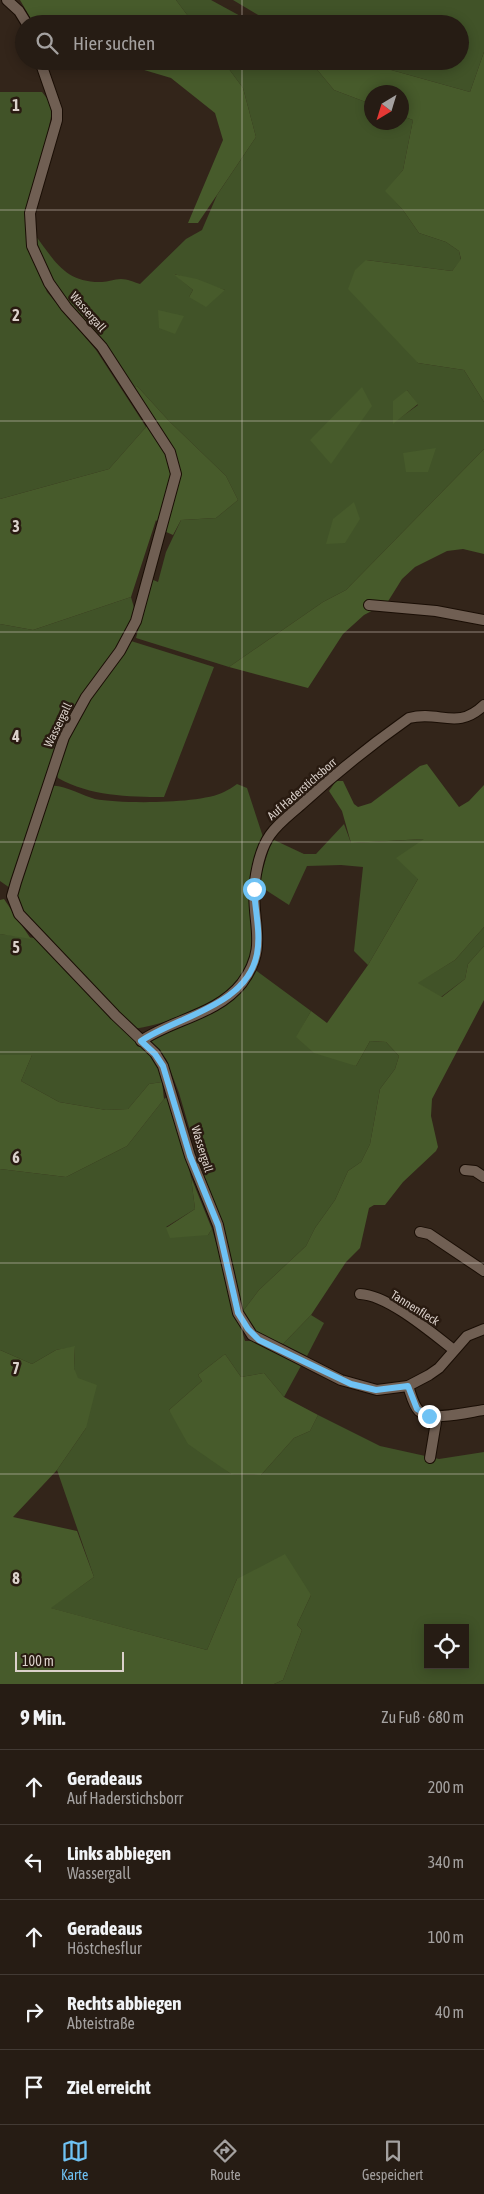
<!DOCTYPE html>
<html lang="de">
<meta charset="utf-8">
<style>
:root{--surface:#261c14;--page:#322922;--text:#f1f3f6;--muted:#a4a1a0;--line:#423a34;--accent:#6fc2f4}
body{margin:0;font-family:"Asap Condensed",sans-serif;background:var(--page);color:var(--text)}
.controls{position:absolute;right:15px;bottom:15px;display:grid;overflow:hidden;border-radius:0px;box-shadow:0 2px 12px #0003}
.controls button{width:45px;height:45px;display:grid;place-items:center;padding:0;border:0;border-bottom:1px solid var(--line);background:var(--surface);color:var(--text);font:25px sans-serif}
.compass{position:absolute;left:364px;top:85px;width:45px;height:45px;border-radius:50%;background:var(--surface);box-shadow:0 2px 12px #0003;rotate:218deg}
.scale{position:absolute;left:15px;bottom:12px;width:109px;box-sizing:border-box;padding-left:5px;border:2px solid #dbd1cb;border-top:0;font-size:14px;line-height:18px;white-space:nowrap;color:#dbd1cb;-webkit-text-stroke:4px #291b11;paint-order:stroke}
.stop{position:absolute;width:15px;height:15px;margin:-11px;border:4px solid #6fc2f4;border-radius:50%;background:#fff}
.stop.end{background:#6fc2f4;border-color:#fff;box-shadow:0 1px 5px #0008}
.list{margin:0;padding:0;list-style:none}
h2{display:flex;justify-content:space-between;align-items:center;height:65px;margin:0;padding:0 20px;font-size:21px}
h2 small{font-size:16px;font-weight:400;color:var(--muted)}
.list li{display:grid;grid-template-columns:32px 1fr auto;gap:15px;align-items:center;box-sizing:border-box;height:75px;padding:0 20px;border-top:1px solid var(--line)}
.list b{display:block;font-size:19px;white-space:nowrap}
.list p{margin:0;font-size:16px;white-space:nowrap;color:var(--muted)}
.list em{font-size:16px;font-style:normal;color:var(--muted)}
.icon{flex:none;width:28px;height:28px;fill:none;stroke:currentColor;stroke-width:2;stroke-linecap:round;stroke-linejoin:round}
.map{position:relative;flex:none;width:484px;height:1684px;overflow:hidden}
.search{position:absolute;background:var(--surface);box-shadow:0 2px 12px #0003;left:15px;right:15px;top:15px;height:55px;display:flex;align-items:center;gap:12px;box-sizing:border-box;padding:0 18px;border-radius:28px;color:var(--muted);font-size:19px}
.sheet{height:440px;background:var(--surface)}
nav{display:flex;justify-content:space-around;align-items:center;box-sizing:border-box;height:70px;border-top:1px solid var(--line);background:var(--surface);font-size:14px;color:var(--muted)}
nav a{display:grid;justify-items:center;gap:2px}
nav .on{color:var(--accent)}
.map>svg:first-child{display:block}
.green{fill:#415328;fill-rule:evenodd}
.forest{fill:#475b2b}
.lines{fill:none;stroke-linecap:round;stroke-linejoin:round}
.minor-casing{stroke:#1a0e05;stroke-width:12}
.minor{stroke:#705f53;stroke-width:10}
.route{stroke:#6fc2f4;stroke-width:6}
.grid{fill:none;stroke:#dbd1cb;stroke-width:1;stroke-opacity:0.55}
.labels{text-anchor:middle;dominant-baseline:central;stroke-width:5;stroke-linejoin:round;paint-order:stroke}
.street-label{font-size:12px;fill:#dbd1cb;stroke:#291b11}
.grid-label{font-size:16px;text-anchor:middle;font-weight:bold;fill:#dbd1cb;stroke:#291b11;stroke-width:5;stroke-linejoin:round;paint-order:stroke}
</style>
<div class="map">
<svg width="484" height="1684" viewBox="0 0 484 1684">
<rect width="100%" height="100%" fill="#33251a"/>
<g class="green">
<path d="M176,0H211L255,24H194Z"/>
<path d="M233,0H484V52L470,92L359,61H460V24H273Z"/>
<path d="M223,61H310L334,90L371,104L372,122H402V116L413,120L403,170L386,191L403,210L419,233L446,242L459,251L461,260L452,271L366,260L418,363L464,370L484,402V449L346,590L323,602L229,667L136,638L151,579L158,582L166,552L181,520L216,518L238,500L226,476L169,421L137,386L131,387L89,324L65,300L45,270L34,240L35,235C55,261 65,283 102,282C108,282 114,279 121,279C127,279 134,282 140,284L186,239L202,230L217,195L256,137L243,88ZM174,274L225,290L189,297L193,290ZM407,390L418,405L393,423Z"/>
<path d="M0,92H42L53,106L27,241L47,292L96,350L146,427L109,469L0,499Z"/>
<path d="M131,597L135,611L132,623L115,651L64,727L10,888L0,881V624L33,630Z"/>
<path d="M131,641L214,667L164,797C128,797 90,796 58,778C46,750 113,666 131,641Z"/>
<path d="M237,784L247,788L264,840C261,847 256,855 255,862C251,891 256,921 254,950C251,996 170,1024 133,1029L20,909L15,893L52,786C62,784 83,796 95,799C121,804 201,804 224,792C228,790 233,787 237,784Z"/>
<path d="M344,824L351,843L425,839L418,879L368,965L354,951L363,867L341,865L307,866L289,905L258,885L272,839L304,854H316Z"/>
<path d="M484,927V946L468,964L465,979L441,997L417,983L455,960Z"/>
<path d="M0,934L35,938L152,1056L164,1078L162,1082L149,1084L128,1109L106,1110L59,1102L21,1081L32,1055H0Z"/>
<path d="M254,969L311,1011L298,1035L356,1066L370,1041L386,1042L399,1056L395,1069L380,1089L370,1144L361,1162L348,1171L335,1200L315,1228L306,1246L259,1290L243,1311L221,1218L205,1182L179,1093L166,1059L150,1040L197,1018Z"/>
<path d="M170,1095L191,1177L195,1209L166,1227L208,1235L212,1229L245,1341H252L302,1364L284,1397L264,1373L241,1377L225,1354L198,1375L202,1381L169,1410L217,1463L231,1474L261,1475L294,1438L310,1431L318,1415L380,1446L439,1459L484,1452V1684H274L283,1680L302,1630L297,1625L311,1595L237,1579L207,1650L50,1608L94,1577L57,1470L86,1428L74,1368L75,1347L56,1350L32,1364L0,1350V1169L66,1177L127,1146L164,1099ZM428,1628H465V1665H428Z"/>
<path d="M311,1315L324,1323L307,1356L283,1344Z"/>
</g>
<g class="forest">
<path d="M20,0H176L194,24H34Z"/>
<path d="M484,52V402L464,370L418,363L348,289L355,270L366,260L452,271L461,259L459,251L446,242L419,233L403,210L385,191L403,170L413,120L402,116V92H372L371,104L334,90L310,61H359L470,92Z"/>
<path d="M114,61H223L243,88L256,137L198,223H188L223,140L215,113L171,78Z"/>
<path d="M173,274L197,279L225,290L206,307L189,297L193,290Z"/>
<path d="M158,310L184,316L175,334L159,328Z"/>
<path d="M137,386L169,421L226,476L238,500L216,518L181,520L173,535L164,531L156,520L131,597L33,630L0,624V499L109,469L146,427L155,424L131,387Z"/>
<path d="M362,387L372,406L331,464L310,440Z"/>
<path d="M407,390L418,404L393,424V401Z"/>
<path d="M436,448L428,472H406L403,453Z"/>
<path d="M484,449V554L463,549L447,551L415,567L402,579L387,603L364,615L343,634L308,688L229,667L323,602L346,590Z"/>
<path d="M354,502L360,519L345,543L326,544L333,519Z"/>
<path d="M427,764L459,807L469,801L484,785V927L455,960L418,983L442,997L465,979L468,964L484,946V1000L432,1099L431,1116L438,1147L436,1151L403,1182L385,1205H374L369,1208L360,1248L346,1262L311,1315L283,1344L258,1334L243,1311L259,1290L306,1246L315,1228L335,1200L348,1171L361,1162L370,1144L380,1089L395,1069L399,1056L386,1042L370,1041L356,1066L314,1053L296,1037L311,1011L327,1023L368,965L418,879L396,858L424,839L351,843L342,811L329,791L336,781H343L354,804L358,807L371,803L420,766Z"/>
<path d="M4,899L31,939L0,934V900Z"/>
<path d="M0,1055H32L21,1081L59,1102L106,1110L128,1109L149,1084L162,1082L164,1099L127,1146L66,1177L0,1169Z"/>
<path d="M191,1177L212,1229L208,1235L170,1238L166,1228L195,1209Z"/>
<path d="M75,1346L74,1368L78,1378L97,1385L86,1428L57,1470L13,1517L77,1531L94,1577L51,1608L207,1650L237,1579L285,1554L311,1595L297,1625L302,1630L283,1680L274,1684H0V1350L32,1364L56,1350Z"/>
<path d="M225,1354L241,1377L264,1373L284,1397L318,1415L310,1431L294,1438L261,1475L231,1474L188,1444L169,1410L202,1381L198,1375Z"/>
</g>
<g class="lines">
<g class="minor-casing">
<g id="minor">
<path d="M7,0L19,11L27,24"/>
<path d="M40,61L57,110V120L30,213L32,246L49,283L66,307L102,347L170,452L176,474L136,621L120,651L86,697L64,737L16,882L12,896L19,914L115,1015L155,1053L163,1066L190,1156L218,1225L238,1313L252,1335L341,1380L377,1390L408,1386L429,1375L439,1368L467,1336L484,1329"/>
<path d="M369,605L436,611L484,620"/>
<path d="M141,1041C173,1019 217,1015 242,983C270,945 250,922 255,881C257,866 261,848 270,835C278,823 292,813 303,803C336,773 372,744 409,718C440,710 457,731 484,705"/>
<path d="M465,1170L475,1171L484,1177"/>
<path d="M420,1232L429,1234L484,1271"/>
<path d="M360,1294C388,1295 432,1333 454,1350"/>
<path d="M408,1386C411,1394 413,1405 419,1411C430,1422 469,1412 484,1410"/>
<path d="M430,1458L437,1416"/>
</g>
</g>
<use href="#minor" class="minor"/>
</g>
<g class="lines">
<path class="route" d="M254,889C255,910 261,933 257,954C247,1006 178,1016 141,1041L155,1054L163,1066L190,1156L218,1225L238,1313L248,1329L259,1340L351,1384L376,1390L408,1386L417,1409L429,1416"/>
</g>
<path class="grid" d="M242,0V24M242,61V1684M0,210H484M0,421H484M0,632H484M0,842H484M0,1052H484M0,1263H484M0,1474H484"/>
<g class="labels">
<g class="street-label">
<text transform="translate(88 312) rotate(49)">Wassergall</text>
<text transform="translate(58 725) rotate(-64)">Wassergall</text>
<text transform="translate(302 789) rotate(-41)">Auf Haderstichsborr</text>
<text transform="translate(202 1149) rotate(73)">Wassergall</text>
<text transform="translate(415 1308) rotate(32)">Tannenfleck</text>
</g>
</g>
<g class="grid-label">
<text x="16" y="111">1</text>
<text x="16" y="321">2</text>
<text x="16" y="532">3</text>
<text x="16" y="742">4</text>
<text x="16" y="953">5</text>
<text x="16" y="1163">6</text>
<text x="16" y="1374">7</text>
<text x="16" y="1584">8</text>
</g>
</svg>
<div class="controls">
<button><svg class="icon" aria-label="locate" viewBox="0 0 24 24"><circle cx="12" cy="12" r="6"/><path d="M12 2v4M12 18v4M2 12h4M18 12h4"/></svg></button>
</div>
<svg class="compass" viewBox="-18 -18 36 36"><path d="M0-13l5 13h-10z" fill="#e53935"/><path d="M0 13l5-13h-10z" fill="#a4a1a0"/></svg>
<div class="scale">100 m</div>
<div class="stop" style="left:254px;top:889px"></div>
<div class="stop end" style="left:429px;top:1416px"></div>
<div class="search"><svg class="icon" aria-label="search" viewBox="0 0 24 24"><circle cx="10" cy="10" r="6"/><path d="M15 15l6 6"/></svg>Hier suchen</div>
</div>
<section class="sheet">
<h2>9 Min.<small>Zu Fuß · 680 m</small></h2>
<ul class="list">
<li><svg class="icon" aria-label="ahead" viewBox="0 0 24 24"><path d="M12 20V5M6 11l6-6 6 6"/></svg><div><b>Geradeaus</b><p>Auf Haderstichsborr</p></div><em>200 m</em></li>
<li><svg class="icon" aria-label="left" viewBox="0 0 24 24"><path d="M17 20v-9H6M10 6l-5 5 5 5"/></svg><div><b>Links abbiegen</b><p>Wassergall</p></div><em>340 m</em></li>
<li><svg class="icon" aria-label="ahead" viewBox="0 0 24 24"><path d="M12 20V5M6 11l6-6 6 6"/></svg><div><b>Geradeaus</b><p>Höstchesflur</p></div><em>100 m</em></li>
<li><svg class="icon" aria-label="right" viewBox="0 0 24 24"><path d="M7 20v-9h11M14 6l5 5-5 5"/></svg><div><b>Rechts abbiegen</b><p>Abteistraße</p></div><em>40 m</em></li>
<li><svg class="icon" aria-label="arrive" viewBox="0 0 24 24"><path d="M6 21V4h12l-3 4 3 4H6"/></svg><div><b>Ziel erreicht</b></div></li>
</ul>
</section>
<nav>
<a class="on"><svg class="icon" aria-label="map" viewBox="0 0 24 24"><path d="M3 6l6-2 6 2 6-2v14l-6 2-6-2-6 2zM9 4v14M15 6v14"/></svg>Karte</a>
<a><svg class="icon" aria-label="directions" viewBox="0 0 24 24"><path d="M12 3l9 9-9 9-9-9zM9 14v-3h6M13 9l2 2-2 2"/></svg>Route</a>
<a><svg class="icon" aria-label="saved" viewBox="0 0 24 24"><path d="M7 4h10v16l-5-4-5 4z"/></svg>Gespeichert</a>
</nav>
